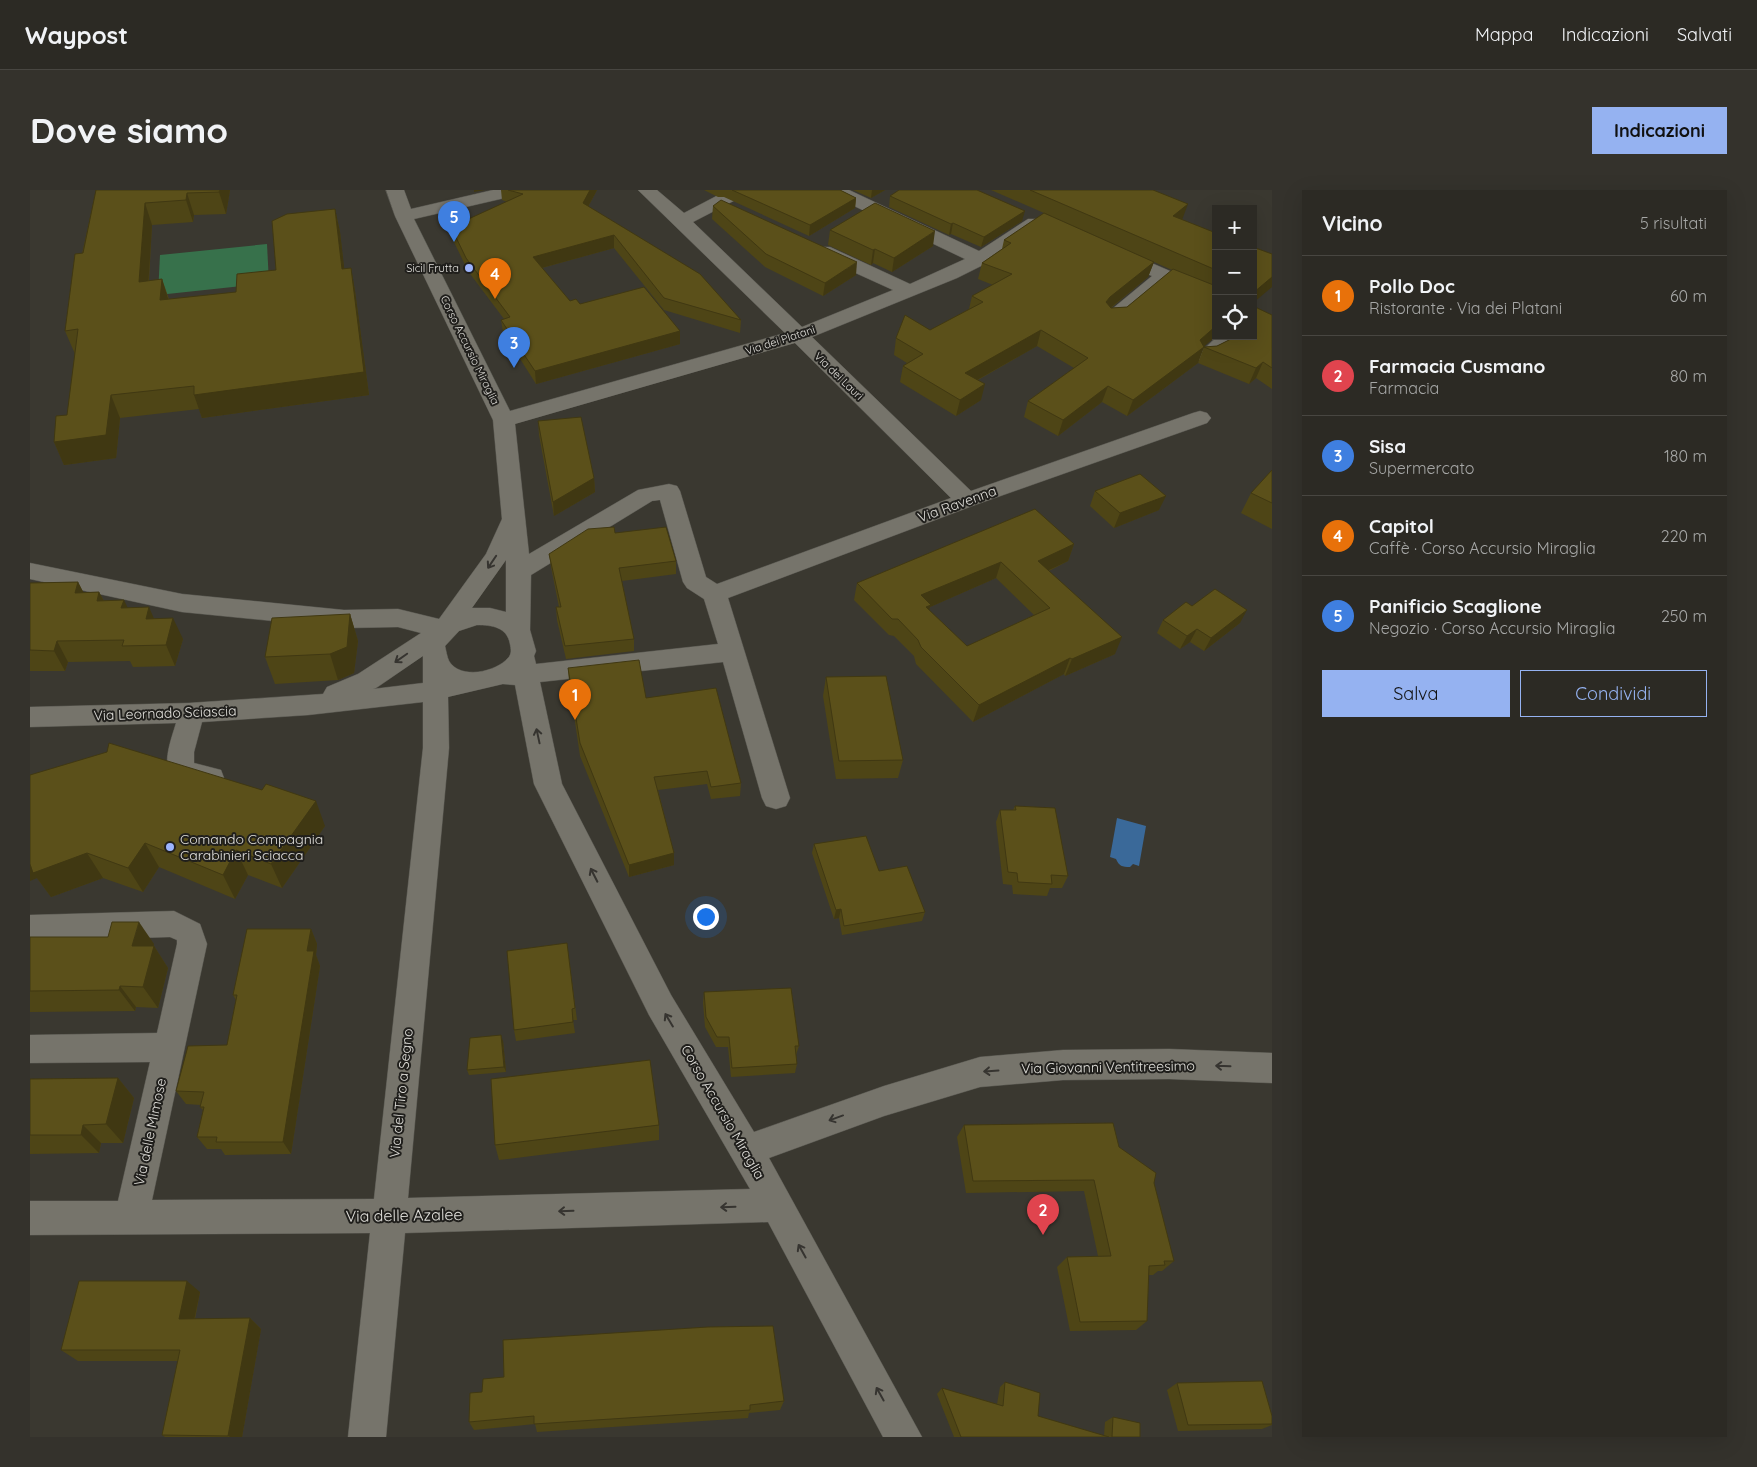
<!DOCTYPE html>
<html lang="it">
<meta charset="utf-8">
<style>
:root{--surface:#2c2a24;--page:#34322c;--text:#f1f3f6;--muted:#a6a7a6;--line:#484641;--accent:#95b2f1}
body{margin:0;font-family:Quicksand,sans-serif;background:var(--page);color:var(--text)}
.controls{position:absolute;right:15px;top:15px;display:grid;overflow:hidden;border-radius:0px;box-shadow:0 5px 20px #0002}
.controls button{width:45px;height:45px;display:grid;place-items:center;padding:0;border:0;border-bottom:1px solid var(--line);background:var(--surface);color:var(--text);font:25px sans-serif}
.you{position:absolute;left:675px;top:726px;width:18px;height:18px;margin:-12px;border:4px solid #fff;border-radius:50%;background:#1a73e8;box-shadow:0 0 0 8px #1a73e833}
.badge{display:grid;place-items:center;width:32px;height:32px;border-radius:50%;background:var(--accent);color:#fff;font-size:16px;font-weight:700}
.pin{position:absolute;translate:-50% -41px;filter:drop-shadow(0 1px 2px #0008)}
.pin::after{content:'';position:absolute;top:26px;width:18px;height:15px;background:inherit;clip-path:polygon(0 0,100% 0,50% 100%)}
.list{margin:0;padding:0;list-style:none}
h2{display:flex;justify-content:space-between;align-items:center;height:65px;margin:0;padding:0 20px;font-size:21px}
h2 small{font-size:16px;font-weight:400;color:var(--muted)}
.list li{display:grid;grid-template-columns:32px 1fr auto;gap:15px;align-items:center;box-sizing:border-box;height:80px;padding:0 20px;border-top:1px solid var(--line)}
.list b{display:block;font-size:19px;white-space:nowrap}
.list p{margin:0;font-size:16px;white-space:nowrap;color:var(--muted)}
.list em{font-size:16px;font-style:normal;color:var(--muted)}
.actions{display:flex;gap:10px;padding:15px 20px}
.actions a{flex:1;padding:11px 0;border:1px solid var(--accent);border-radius:0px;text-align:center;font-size:18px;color:var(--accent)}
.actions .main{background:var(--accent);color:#111}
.icon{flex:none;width:28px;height:28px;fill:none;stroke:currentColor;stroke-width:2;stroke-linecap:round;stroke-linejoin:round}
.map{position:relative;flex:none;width:1242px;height:1247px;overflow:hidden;border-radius:0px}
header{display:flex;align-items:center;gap:30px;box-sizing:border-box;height:70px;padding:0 25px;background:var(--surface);border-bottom:1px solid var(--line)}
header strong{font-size:24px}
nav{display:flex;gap:28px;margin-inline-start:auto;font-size:18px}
.intro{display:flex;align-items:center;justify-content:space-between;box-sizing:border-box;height:120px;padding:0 30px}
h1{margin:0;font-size:35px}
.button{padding:12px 22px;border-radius:0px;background:var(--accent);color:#111;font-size:18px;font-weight:700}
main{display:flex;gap:30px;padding:0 30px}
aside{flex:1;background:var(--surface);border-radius:0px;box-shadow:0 5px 20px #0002}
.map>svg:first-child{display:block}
.green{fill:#37714b}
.water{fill:#3a6999}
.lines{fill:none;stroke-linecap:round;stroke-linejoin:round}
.minor-casing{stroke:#56554e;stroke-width:1}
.minor{fill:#76746b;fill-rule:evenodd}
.wall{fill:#4e4516;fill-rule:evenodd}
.shaded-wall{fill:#403812}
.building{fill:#5b501a;stroke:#403812;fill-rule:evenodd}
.oneway{stroke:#363430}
.poi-dot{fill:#9cb4fd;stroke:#201f1c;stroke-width:2}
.labels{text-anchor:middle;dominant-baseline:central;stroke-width:4;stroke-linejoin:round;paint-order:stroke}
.far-poi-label{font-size:11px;fill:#e0dfda;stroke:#201f1c;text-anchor:end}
.far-street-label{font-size:11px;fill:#e0dfda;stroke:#201f1c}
.street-label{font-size:14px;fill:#e0dfda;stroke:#201f1c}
.poi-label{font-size:14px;fill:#e0dfda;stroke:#201f1c;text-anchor:start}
.near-street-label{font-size:16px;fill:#e0dfda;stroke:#201f1c}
</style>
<header>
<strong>Waypost</strong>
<nav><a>Mappa</a><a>Indicazioni</a><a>Salvati</a></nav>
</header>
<div class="intro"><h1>Dove siamo</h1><a class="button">Indicazioni</a></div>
<main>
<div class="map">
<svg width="1242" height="1247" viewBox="0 0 1242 1247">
<rect width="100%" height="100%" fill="#3a3830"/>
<path class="green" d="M237,54L239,93L128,105L130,65Z"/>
<path class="water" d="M1087,628L1116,636L1109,676L1103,674L1100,677C1092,677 1089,676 1086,669L1080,667Z"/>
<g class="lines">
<g class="minor-casing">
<g id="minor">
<path d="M356,0H374L381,19L463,0H495L492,4L384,29L480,221L755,143L608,0H627L654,23L698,0H720L717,4L663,32L772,137L863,100L786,65L784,61L786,57H800L880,94L935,69L799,4L796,0H819L949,61L998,29H1010L1013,33L957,73L927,88L782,147L941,301L1163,223L1170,221L1177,223L1181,228L1177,233L945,315L698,408L760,608L756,616L746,619L736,616L732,608L693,472L510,492L532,594L641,805L724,942L854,896L950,867L1033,860L1139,859L1242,863V893L1139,889L1033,890L950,897L854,926L739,968L892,1247H853L738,1032L375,1043L356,1247H318L340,1043L0,1045V1011H88L120,872L0,873V845L127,843L147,754V750L140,747L0,751V725L144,721L170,734L177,754L122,1010L344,1009L393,558V512L278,525L172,532L164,562V573L191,580L194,588L191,596L181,599L141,588C132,572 141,550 146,533L0,537V517L159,513L293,504L297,497L328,484L391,443L368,437L314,438L152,422L0,389V373L152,404L314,420L368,419L409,429L456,364L472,329L463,230L365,26ZM765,153L921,308L687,394L676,387L650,301L647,296L639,294L608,300L499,364L485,234ZM630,310L653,392L657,398L674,409L688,454L506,474L504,466L506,461L500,440L501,385L622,311ZM476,370V422L460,418H442ZM447,435C462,435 477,437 480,454C481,459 482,464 478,468C466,482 430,490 419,471C417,467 416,460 415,456L429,441ZM393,466V493L343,499L346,498ZM473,494L485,495L504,594L619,825L720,999L378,1008L419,558L418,507Z"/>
<path d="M1087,58L1186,101V114L1137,93L1090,132H1076L1073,128L1076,124L1122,86L1080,68L1078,64L1080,60Z"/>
<path d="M1188,146H1211C1202,159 1183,175 1168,171L1165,167Z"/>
</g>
</g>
<use href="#minor" class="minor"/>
</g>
<g class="wall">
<path d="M66,0H200L196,24L164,25L163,32L122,35L119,91L132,89L139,109L206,102L246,80L305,19L310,42L314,79L321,78L325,101L339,205L172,228L169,219L90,228L86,268L34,275L24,252L37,225L45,164L35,141Z"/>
<path d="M471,0H567L558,17L711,130L710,143L634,120L584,58L512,78L540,111L550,114L650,154L506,194L473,142L471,130L474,129L438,81L423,50L421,37L477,12L472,10Z"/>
<path d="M674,0H810L826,8L825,18L779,46L694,7H688Z"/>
<path d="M823,0H855L841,8Z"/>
<path d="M961,0H1123L1152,30L1186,43V146L1174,156L1168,173L1097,226L1072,212L1028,246L994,227L998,211L1044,178L1007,156L948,190L951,210L926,226L870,192L873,176L877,173L864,165L866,148L900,140L939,119L942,106L963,95L948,89L952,73L972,59L974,50L1014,23ZM1124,72L1142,80L1097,117L1081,118L1118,87Z"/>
<path d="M860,6L992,31L951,57L921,44L919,45L859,17Z"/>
<path d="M683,16L826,85L793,106L735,77L682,29Z"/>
<path d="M800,40L903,56L862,82L843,73L841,75L798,55Z"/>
<path d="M1242,125V199L1226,188L1219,194L1168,173L1174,157L1187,156L1199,150Z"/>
<path d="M508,231L564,288L565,302L524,326L509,245Z"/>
<path d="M1242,280V339L1211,323L1221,303Z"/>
<path d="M1065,301L1129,320L1084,338L1060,316Z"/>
<path d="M585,343L646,371V384L592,391L604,449V461L536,469L527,430L526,417H529L521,377L519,364Z"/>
<path d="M1044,354L1038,371L1019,381L1085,464L1035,486L1034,484L943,532L886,474L884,466L864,446L859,445L824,410L827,393ZM966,388L1004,425L937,456L899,420L900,417Z"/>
<path d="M48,392L53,402H69L74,411L97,418L124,428L153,449L145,476L103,477L100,471L38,472L35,481H0V393Z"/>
<path d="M1162,416L1210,433L1174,461L1160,452L1150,459L1127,443L1133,430Z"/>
<path d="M320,424L328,451L324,483L308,490L245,494L235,467Z"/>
<path d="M538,478L616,508L711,593L710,606L681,609L677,594L628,600L644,663V675L599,687L550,566L539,491Z"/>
<path d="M796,487L873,570L868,588L806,589L793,506Z"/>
<path d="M0,585L295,636L252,698L218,685L205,709L129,677L113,702L73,688L21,707L7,688Z"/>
<path d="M985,616L1038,686L1032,698H1020L1017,706L983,704L982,695L973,694L966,632L970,620H983Z"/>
<path d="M784,654L849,681L895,722L892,731L812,745L809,728L804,729L782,663Z"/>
<path d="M281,739L287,754L286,765L290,776L261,964L195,965L191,959H177L167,947L173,920L170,917L171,915L156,914L146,901L197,855L206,810L203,805Z"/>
<path d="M0,747L124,754L123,756H124L138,778L128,818L106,817L105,821L0,822Z"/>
<path d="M537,753L547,830H543L545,843L486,851L484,840Z"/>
<path d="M674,802L769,856L766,865L767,874L765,883L701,887L698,857H686L675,837L673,813Z"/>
<path d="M473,851L476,882L439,885L437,880Z"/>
<path d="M88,888L104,908L93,953H71L69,963L0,964V889Z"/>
<path d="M629,935V950L469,970L465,955Z"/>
<path d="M934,935L1089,957L1124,993L1144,1071L1132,1081H1128L1123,1085H1118L1117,1131L1106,1140L1040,1141L1027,1077L1037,1067L1068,1066L1054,1001L936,1003L927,947Z"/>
<path d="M170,1102L165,1129L220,1128L231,1139L212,1247H135L132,1245L148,1171H48L31,1160Z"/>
<path d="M975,1192L1008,1226L1074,1246L1075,1232L1083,1227L1110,1247H924L907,1204L912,1198L967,1214L970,1197Z"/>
<path d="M1147,1193L1242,1226V1235L1232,1239L1148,1241L1137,1200Z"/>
<path d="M452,1202L754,1211L750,1220L719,1223L718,1228L507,1242L505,1234L444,1240L439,1232Z"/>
</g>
<g class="shaded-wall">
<path d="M190,0H200L196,24L189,2Z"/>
<path d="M444,0H455L444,2Z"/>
<path d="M560,0H567L553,26V13Z"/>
<path d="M842,0H855L841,8Z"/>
<path d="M157,3L164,25L163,32L156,10Z"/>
<path d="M826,8L825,18L779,46L780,35Z"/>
<path d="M115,13L122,35L117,114L109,92Z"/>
<path d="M1158,14L1152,30L1143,26Z"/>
<path d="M305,19L310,42L317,102L312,79Z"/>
<path d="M995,21L992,31L951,57L954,47Z"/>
<path d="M923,33L921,44L919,45L921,34Z"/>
<path d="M905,41L903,56L862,82L864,68Z"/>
<path d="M584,45V58L504,80L503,67Z"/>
<path d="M845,59L843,73L841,75L843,60Z"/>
<path d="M827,72L826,85L793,106L795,93Z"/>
<path d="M1124,72L1118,87L1074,123L1076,112L1080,107Z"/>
<path d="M321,78L325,101L339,205L172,228L164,205Z"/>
<path d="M1242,87V97L1223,113V103Z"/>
<path d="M132,89L139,112L130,110Z"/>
<path d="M1186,136V146L1171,159L1174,157L1168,173L1097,226L1103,210Z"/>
<path d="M1011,140L1007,156L931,199L935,183Z"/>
<path d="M650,141V154L506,194L505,181Z"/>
<path d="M1233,172L1226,188L1219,194L1226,178Z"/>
<path d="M955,194L951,210L926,226L930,210Z"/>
<path d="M1078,196L1072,212L1028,246L1033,230Z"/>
<path d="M81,205L90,228L86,268L34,275L24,252Z"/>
<path d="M564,288L565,302L524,326L523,312Z"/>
<path d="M1136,306L1129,320L1084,338L1090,323Z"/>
<path d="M1044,354L1038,371L1002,388L1008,371Z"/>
<path d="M971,372L966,388L900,417L896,432L891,405Z"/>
<path d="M48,392L59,413L45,403Z"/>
<path d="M69,402L80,423L67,411Z"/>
<path d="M94,410L104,431L91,418Z"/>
<path d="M119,417L128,438L116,429Z"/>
<path d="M1217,420L1210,433L1174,461L1181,448Z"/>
<path d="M320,424L328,451L324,483L308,490L300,464Z"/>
<path d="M143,428L153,449L145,476L136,455Z"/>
<path d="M1167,439L1160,452L1150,459L1157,446Z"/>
<path d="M1092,447L1085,464L1035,486L1042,469Z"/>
<path d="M27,451L38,472L35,481L24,461Z"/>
<path d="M1040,468L1034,484L943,532L949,515Z"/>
<path d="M286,611L295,636L252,698L241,674Z"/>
<path d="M115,653L129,677L113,702L98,678Z"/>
<path d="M206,660L218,685L205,709L193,685Z"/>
<path d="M57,663L73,688L21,707L7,688L0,691V667Z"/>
<path d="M644,663V675L599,687V675Z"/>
<path d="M811,719L809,728L804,729L806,720Z"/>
<path d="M109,732L124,754L117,778L102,756Z"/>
<path d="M281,739L287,754L286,765L290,776L261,964L253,952L277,761Z"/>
<path d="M124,756L138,778L128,818L113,797Z"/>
<path d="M90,796L106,817L105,821L89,800Z"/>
<path d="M471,845L473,851L476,882L474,877Z"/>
<path d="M88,888L104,908L93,953L76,934Z"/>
<path d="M53,935L71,953L69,963L51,945Z"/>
<path d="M157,1091L170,1102L162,1140L149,1129Z"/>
<path d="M220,1128L231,1139L212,1247H200L198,1246Z"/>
</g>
<g class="building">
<path d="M66,0H190L189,2L157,3L156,10L115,13L109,92L132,89L130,110L206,102L207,84L246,80L242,31L257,24L305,19L312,79L321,78L334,182L164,205V196L81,205L76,245L24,252L26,226L37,225L48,139L35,141L45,64L53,63Z"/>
<path d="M478,0H560L553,13L670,84L711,130L634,108L584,45L503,67L540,111L546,109L550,114L614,97L650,141L505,181L471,130L480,127L436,68L421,37L493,4Z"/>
<path d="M702,0H810L826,8L780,35Z"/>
<path d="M869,0H947L995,21L954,47L923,33L921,34L860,6Z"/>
<path d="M1000,0H1123L1158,14L1143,26L1186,43V80Z"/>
<path d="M691,10L827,72L795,93L736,64L683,16Z"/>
<path d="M845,13L905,41L864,68L845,59L843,60L800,40Z"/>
<path d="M1014,23L1124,72L1080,107L1076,112L1081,118L1097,117L1143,79L1186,96V136L1170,150L1174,157L1103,210L1078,196L1033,230L998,211L1058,168L1011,140L935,183L955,194L930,210L873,176L893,164L866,148L875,125L900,140L953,112L942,106L982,84L952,73L981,53L974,50Z"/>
<path d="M1223,57L1242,64V87L1223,103Z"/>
<path d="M1223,116L1242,125V178L1233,172L1226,178L1174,157L1187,156L1199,150L1204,146H1223Z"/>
<path d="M551,227L564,288L523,312L508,231Z"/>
<path d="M1242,280V313L1221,303Z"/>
<path d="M1110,284L1136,306L1090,323L1065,301Z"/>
<path d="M1005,319L1044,354L1008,371L1092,447L1042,469L1040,468L949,515L891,457L888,450L868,429H862L827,393ZM971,372L1020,418L937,456L896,417L901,415L891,405Z"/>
<path d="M584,337L585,343L636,337L646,371L589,378L604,449L535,456L526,417H531L519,364L558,339Z"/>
<path d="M48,392L45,403L69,402L67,411L94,410L91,418L119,417L116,429L143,428L136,455L92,456L94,450L27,451L24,461L0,460V393Z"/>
<path d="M1185,399L1217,420L1181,448L1167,439L1157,446L1133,430L1156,412L1162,416Z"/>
<path d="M320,424L317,457L300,464L235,467L242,428Z"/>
<path d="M609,470L616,508L686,498L711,593L681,597L677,581L624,587L644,663L599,675L550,553L538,478Z"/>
<path d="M856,486L873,570L809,571L796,487Z"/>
<path d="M79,553L232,600L236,594L286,611L241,674L206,660L193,685L115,653L98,678L57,663L3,683L0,674V585L77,562Z"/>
<path d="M985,616L1025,618L1038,686L1021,685L1022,694L988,692L987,683L978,682L970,620H986Z"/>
<path d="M836,646L849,681L877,676L895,722L814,736L811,719L806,720L784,654Z"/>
<path d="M82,732H109L102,756H124L113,797L90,796L89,800L0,801V747H78Z"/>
<path d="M217,739H281L277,761H284L253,952H186L187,947H167L174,917H170L174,902L146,901L158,856L197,855L207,805H203Z"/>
<path d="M537,753L545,818L542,819L543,832L484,840L477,761Z"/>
<path d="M761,798L769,856H765L767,874L702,878L699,847H687L676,827L674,802Z"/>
<path d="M471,845L474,877L437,880L440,848Z"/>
<path d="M620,870L629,935L465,955L461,889Z"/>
<path d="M88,888L76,934L53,935L51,945H0V889Z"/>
<path d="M1083,933L1089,957L1126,983L1124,993L1144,1071H1134L1135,1075L1119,1076L1117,1131L1050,1132L1037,1067L1081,1066L1064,990L943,991L934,935Z"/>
<path d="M49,1091H157L149,1129L220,1128L198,1246L132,1245L150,1160H31Z"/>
<path d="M743,1136L754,1211L720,1215V1220L504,1234V1226L439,1232L440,1203L452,1202L453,1189L474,1187L473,1150L678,1137Z"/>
<path d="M1232,1191L1242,1226V1234L1158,1235L1147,1193Z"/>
<path d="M975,1192L1010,1203L1008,1226L1079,1247H931L912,1198L973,1216Z"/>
<path d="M1083,1227L1110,1233V1247H1082Z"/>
</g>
<defs><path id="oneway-shaft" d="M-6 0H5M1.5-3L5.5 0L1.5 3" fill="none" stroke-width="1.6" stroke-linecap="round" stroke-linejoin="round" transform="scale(1.25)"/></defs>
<g class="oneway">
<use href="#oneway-shaft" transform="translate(462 372) rotate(124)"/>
<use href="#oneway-shaft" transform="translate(371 468) rotate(145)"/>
<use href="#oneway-shaft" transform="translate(508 546) rotate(-102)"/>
<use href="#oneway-shaft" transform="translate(564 685) rotate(-117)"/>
<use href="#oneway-shaft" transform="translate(639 830) rotate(-121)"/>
<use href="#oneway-shaft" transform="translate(1193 876) rotate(-178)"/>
<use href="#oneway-shaft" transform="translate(961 881) rotate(176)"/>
<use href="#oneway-shaft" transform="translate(806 928) rotate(160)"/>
<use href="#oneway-shaft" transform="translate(698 1017) rotate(178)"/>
<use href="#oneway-shaft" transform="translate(536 1021) rotate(178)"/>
<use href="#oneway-shaft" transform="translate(772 1061) rotate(-119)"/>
<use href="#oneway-shaft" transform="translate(850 1204) rotate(-119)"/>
</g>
<g class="poi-dot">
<circle cx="439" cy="78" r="5"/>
<circle cx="140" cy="657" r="5"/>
</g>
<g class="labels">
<g class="far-poi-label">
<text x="429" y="78">Sicil Frutta</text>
</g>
<g class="far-street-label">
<text transform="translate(750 150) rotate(-18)">Via dei Platani</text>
<text transform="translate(440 160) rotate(64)">Corso Accursio Miraglia</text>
<text transform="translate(809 186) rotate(44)">Via dei Lauri</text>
</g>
<g class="street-label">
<text transform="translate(927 314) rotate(-20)">Via Ravenna</text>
<text transform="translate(135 523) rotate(-2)">Via Leornado Sciascia</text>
<text transform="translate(1078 877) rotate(-1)">Via Giovanni Ventitreesimo</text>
<text transform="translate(371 903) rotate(-84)">Via del Tiro a Segno</text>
<text transform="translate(693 922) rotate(60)">Corso Accursio Miraglia</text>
<text transform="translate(120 942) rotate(-78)">Via delle Mimose</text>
</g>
<g class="poi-label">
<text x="150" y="649">Comando Compagnia<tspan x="150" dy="16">Carabinieri Sciacca</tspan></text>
</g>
<g class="near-street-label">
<text transform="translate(374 1025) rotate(-1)">Via delle Azalee</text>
</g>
</g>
</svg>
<div class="controls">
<button>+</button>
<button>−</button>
<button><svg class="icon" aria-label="locate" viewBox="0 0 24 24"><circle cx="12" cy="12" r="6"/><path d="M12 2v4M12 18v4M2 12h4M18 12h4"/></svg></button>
</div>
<div class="you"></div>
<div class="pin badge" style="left:545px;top:530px;background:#e8710a">1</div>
<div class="pin badge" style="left:1013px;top:1045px;background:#e0444e">2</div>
<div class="pin badge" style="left:484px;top:178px;background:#3f7fe0">3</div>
<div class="pin badge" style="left:465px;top:109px;background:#e8710a">4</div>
<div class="pin badge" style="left:424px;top:52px;background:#3f7fe0">5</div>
</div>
<aside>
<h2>Vicino<small>5 risultati</small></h2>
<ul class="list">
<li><span class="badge" style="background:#e8710a">1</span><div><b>Pollo Doc</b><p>Ristorante · Via dei Platani</p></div><em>60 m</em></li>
<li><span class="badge" style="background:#e0444e">2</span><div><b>Farmacia Cusmano</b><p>Farmacia</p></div><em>80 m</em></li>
<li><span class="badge" style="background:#3f7fe0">3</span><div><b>Sisa</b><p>Supermercato</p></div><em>180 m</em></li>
<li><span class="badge" style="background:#e8710a">4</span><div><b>Capitol</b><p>Caffè · Corso Accursio Miraglia</p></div><em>220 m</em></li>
<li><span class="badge" style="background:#3f7fe0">5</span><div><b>Panificio Scaglione</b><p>Negozio · Corso Accursio Miraglia</p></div><em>250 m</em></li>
</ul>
<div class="actions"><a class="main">Salva</a><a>Condividi</a></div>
</aside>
</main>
